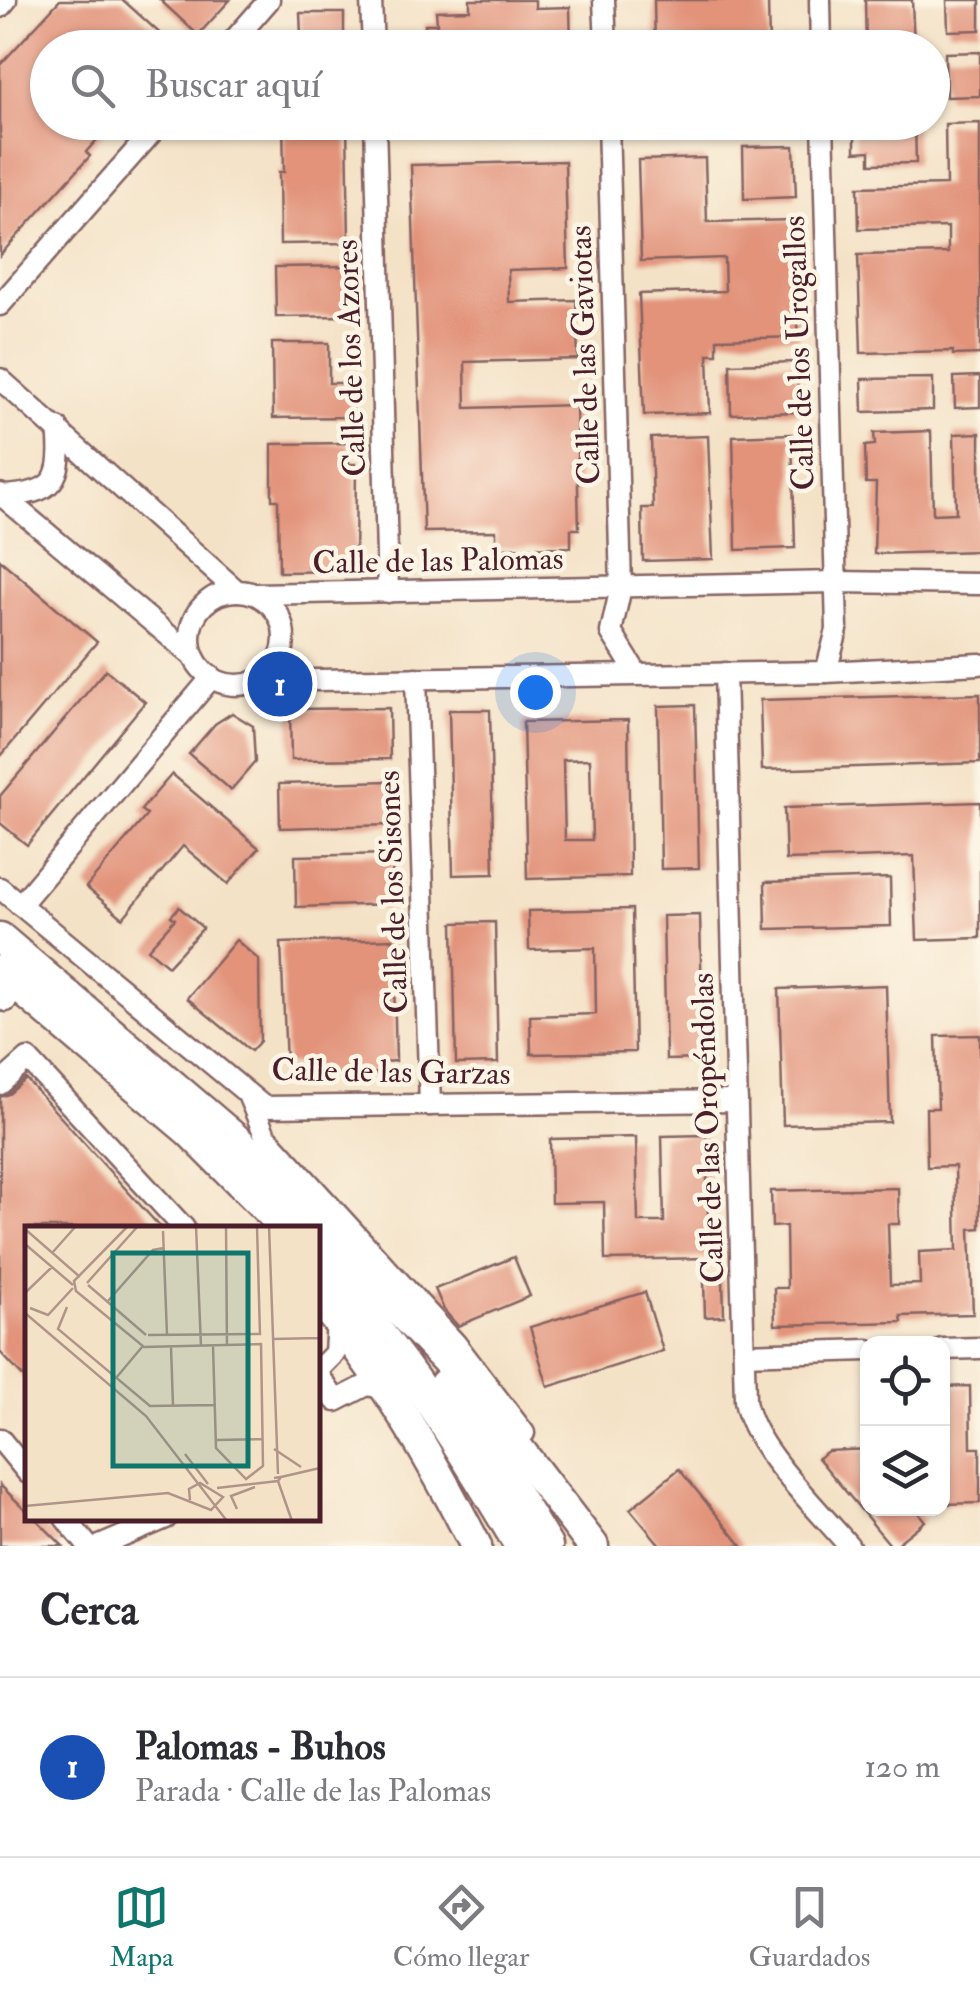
<!DOCTYPE html>
<html lang="es">
<meta charset="utf-8">
<style>
:root{--surface:#fff;--page:#f2f2f3;--text:#2b2b33;--muted:#7c7c81;--line:#e1e1e2;--accent:#0f766e}
body{margin:0;font-family:"IM FELL Double Pica",serif;background:var(--page);color:var(--text)}
.controls{position:absolute;right:30px;bottom:30px;display:grid;overflow:hidden;border-radius:20px;box-shadow:0 2px 8px #0004}
.controls button{width:90px;height:90px;display:grid;place-items:center;padding:0;border:0;border-bottom:2px solid var(--line);background:var(--surface);color:var(--text);font:50px sans-serif}
.you{position:absolute;left:535px;top:692px;width:35px;height:35px;margin:-25px;border:8px solid #fff;border-radius:50%;background:#1a73e8;box-shadow:0 0 0 15px #1a73e833}
.badge{display:grid;place-items:center;width:65px;height:65px;border-radius:50%;background:var(--accent);color:#fff;font-size:32px;font-weight:700}
.pin{position:absolute;translate:-50% -50%;border:5px solid #fff;box-shadow:0 2px 10px #0006}
.list{margin:0;padding:0;list-style:none}
h2{display:flex;justify-content:space-between;align-items:center;height:130px;margin:0;padding:0 40px;font-size:42px}
h2 small{font-size:32px;font-weight:400;color:var(--muted)}
.list li{display:grid;grid-template-columns:65px 1fr auto;gap:30px;align-items:center;box-sizing:border-box;height:180px;padding:0 40px;border-top:2px solid var(--line)}
.list b{display:block;font-size:38px;white-space:nowrap}
.list p{margin:0;font-size:32px;white-space:nowrap;color:var(--muted)}
.list em{font-size:32px;font-style:normal;color:var(--muted)}
.icon{flex:none;width:55px;height:55px;fill:none;stroke:currentColor;stroke-width:2;stroke-linecap:round;stroke-linejoin:round}
.map{position:relative;flex:none;width:980px;height:1546px;overflow:hidden}
.search{position:absolute;background:var(--surface);box-shadow:0 2px 8px #0004;left:30px;right:30px;top:30px;height:110px;display:flex;align-items:center;gap:25px;box-sizing:border-box;padding:0 35px;border-radius:55px;color:var(--muted);font-size:38px}
.sheet{height:310px;background:var(--surface)}
nav{display:flex;justify-content:space-around;align-items:center;box-sizing:border-box;height:140px;border-top:2px solid var(--line);background:var(--surface);font-size:28px;color:var(--muted)}
nav a{display:grid;justify-items:center;gap:5px}
nav .on{color:var(--accent)}
.map>svg:first-child{display:block}
.building{fill:#e2937a;fill-rule:evenodd}
.lines{fill:none;stroke-linecap:round;stroke-linejoin:round}
.minor-casing{stroke:#866362;stroke-width:25}
.highway-casing{stroke:#866362;stroke-width:35}
.minor{stroke:#fff;stroke-width:20}
.highway{stroke:#fff;stroke-width:30}
.labels{text-anchor:middle;dominant-baseline:central;stroke-width:9;stroke-linejoin:round;paint-order:stroke}
.street-label{font-size:32px;fill:#4a1f2b;stroke:#fcf5e5}
.inset-road{fill:none;stroke:#b09489;stroke-width:2.5}
.view{fill:#0f766e;fill-opacity:0.15;stroke:#0f766e;stroke-width:5}
.inset-edge{fill:none;stroke:#4a1f2b;stroke-width:5}
</style>
<div class="map">
<svg width="980" height="1546" viewBox="0 0 980 1546">
<rect width="100%" height="100%" fill="#fcf5e5"/>
<filter id="ink" filterUnits="userSpaceOnUse"><feTurbulence type="fractalNoise" baseFrequency=".01" numOctaves="2"/><feDisplacementMap in="SourceGraphic" scale="20" xChannelSelector="R" yChannelSelector="G"/><feConvolveMatrix kernelMatrix="1 2 1 2 8 2 1 2 1" color-interpolation-filters="sRGB"/></filter>
<filter id="wash" filterUnits="userSpaceOnUse"><feTurbulence type="fractalNoise" baseFrequency=".0048" numOctaves="4" result="noise"/><feDisplacementMap in="SourceGraphic" scale="40" xChannelSelector="R" yChannelSelector="G"/><feGaussianBlur stdDeviation="2.25" result="paint"/><feColorMatrix in="noise" values="0 0 0 0 0 0 0 0 0 0 0 0 0 0 0 0 0 1.4 0 .05"/><feComposite in="paint" operator="in"/></filter>
<g filter="url(#wash)">
<rect width="100%" height="100%" fill="#f4e2c7"/>
<g id="blocks">
<g class="building">
<path d="M60,0H123L176,48H48V122H113L86,152L90,156L0,255V65Z"/>
<path d="M160,0H230L198,35Z"/>
<path d="M470,0H535V8L570,7L571,48H426L425,24H437L436,11L470,10Z"/>
<path d="M654,0H768L769,48H655Z"/>
<path d="M865,0H912L914,48H866Z"/>
<path d="M947,0H980V30L948,31Z"/>
<path d="M300,13H344V48H280V35H301Z"/>
<path d="M980,52V96L946,97L945,53Z"/>
<path d="M283,122H347L349,243L280,244L279,172H284Z"/>
<path d="M855,122H915L916,163L870,164V151L855,152Z"/>
<path d="M980,123V354L953,355V351L861,353L858,255L948,253V227L859,229L858,187L946,185L945,124Z"/>
<path d="M794,146L796,197L744,199L743,147Z"/>
<path d="M705,158L707,222L795,220L798,337L717,339V354H708L710,413L644,415L639,294L725,291L724,258L641,261L638,160Z"/>
<path d="M565,161L568,268L508,270L509,302L576,300L578,359L465,362L466,408L576,405L579,529H571V547L496,548V531L424,532L411,165Z"/>
<path d="M351,266L352,316L276,317L275,267Z"/>
<path d="M272,343H329V383H352L353,417L273,418Z"/>
<path d="M797,362L799,412L731,414L730,364Z"/>
<path d="M980,376V407L955,408L954,377Z"/>
<path d="M933,378V410L863,412L862,379Z"/>
<path d="M931,431L933,514L956,513L954,434L980,433V551L874,554L876,483H866L865,446L875,445L874,433Z"/>
<path d="M792,434L795,548L736,550L733,436Z"/>
<path d="M708,436L713,559L643,561L642,508H653L651,438Z"/>
<path d="M349,443V464H356L355,571L279,572L278,500H272V444Z"/>
<path d="M0,560L97,642L0,757Z"/>
<path d="M106,670L145,702L27,845L0,823V796Z"/>
<path d="M980,694V763L762,770L760,700Z"/>
<path d="M695,705L699,868L661,869L658,706Z"/>
<path d="M389,708L390,759L291,760L290,709Z"/>
<path d="M449,710H490L494,874L453,875Z"/>
<path d="M232,713L253,726L255,762L231,790L189,754L215,724Z"/>
<path d="M628,720L630,876L527,879L523,722ZM590,759L592,840H565L563,760Z"/>
<path d="M172,774L259,848L228,884L183,846L123,918L86,887L147,815L141,810Z"/>
<path d="M391,781L392,825L280,828L279,784Z"/>
<path d="M980,802V938L917,940L914,856L786,860L784,808Z"/>
<path d="M392,854L393,904L296,907L295,856Z"/>
<path d="M890,878L891,926L766,929L765,882Z"/>
<path d="M179,907L203,928L168,966L148,949L175,919L171,916Z"/>
<path d="M632,909L635,1052L531,1054L530,1016L596,1014L595,948L529,950L528,911Z"/>
<path d="M700,915L703,1059L666,1060L663,916Z"/>
<path d="M495,922L498,1063L456,1064L453,923Z"/>
<path d="M393,939L396,1061L382,1062V1073L300,1075L299,1064H286L281,943Z"/>
<path d="M236,940L259,960L260,1041L251,1051L187,998Z"/>
<path d="M886,985L890,1122L783,1125L779,989Z"/>
<path d="M980,1035V1228L970,1229L973,1314L901,1316L902,1322L775,1325L774,1288H787L786,1226L772,1227L771,1191L898,1188L899,1224H888L890,1285L920,1284L919,1252L957,1250L955,1166L927,1167L926,1108H938L936,1036Z"/>
<path d="M26,1079L161,1228H28V1382L0,1352V1097L9,1094Z"/>
<path d="M706,1135L709,1258L605,1260L604,1202L551,1203L550,1139L636,1137L638,1222H664L662,1136Z"/>
<path d="M514,1257L530,1296L458,1326L444,1310L435,1289Z"/>
<path d="M723,1280L724,1316L705,1317L704,1281Z"/>
<path d="M645,1292L663,1351L548,1387L530,1327Z"/>
<path d="M970,1386L971,1448H980V1503L942,1504V1387Z"/>
<path d="M868,1449V1508H914L925,1521L894,1546H891L818,1458L828,1451Z"/>
<path d="M679,1469L720,1519L742,1546H661L650,1533L630,1509Z"/>
<path d="M0,1485L28,1512V1518H35L63,1546H0Z"/>
</g>
</g>
</g>
<g filter="url(#ink)">
<use href="#blocks" fill-opacity="0" stroke="#866362" stroke-width="2.5"/>
<g class="lines">
<g class="minor-casing">
<g id="minor">
<path d="M371,0L373,48"/>
<path d="M604,0L606,48"/>
<path d="M820,0L821,48"/>
<path d="M0,7L6,0"/>
<path d="M227,48L269,0"/>
<path d="M375,122L388,592"/>
<path d="M608,122L621,587L611,632L637,674"/>
<path d="M823,122L837,630L826,672"/>
<path d="M0,305L161,122"/>
<path d="M0,379L237,591"/>
<path d="M0,494L193,656"/>
<path d="M1,496C54,494 64,481 58,428"/>
<circle cx="237" cy="638" r="47"/>
<path d="M255,594L835,582L980,584"/>
<path d="M725,673L745,1400C751,1446 818,1509 849,1546"/>
<path d="M416,678L430,1105"/>
<path d="M255,681L826,672L980,664"/>
<path d="M0,888L264,1107L737,1101"/>
<path d="M20,905L212,677"/>
<path d="M0,997L6,1001"/>
<path d="M0,1084L28,1059L184,1228"/>
<path d="M249,1097L265,1135L456,1344L524,1433"/>
<path d="M942,1349L980,1348"/>
<path d="M744,1354L868,1350"/>
<path d="M318,1370L335,1353L337,1321"/>
<path d="M318,1374L336,1401L367,1385L387,1389"/>
<path d="M0,1439L28,1473"/>
<path d="M65,1518L88,1546"/>
<path d="M100,1546L166,1518"/>
</g>
</g>
<g class="highway-casing">
<g id="highway">
<path d="M0,938L239,1142L467,1382L593,1546"/>
<path d="M0,971L189,1131L286,1228"/>
<path d="M318,1262C399,1347 460,1444 520,1546"/>
<path d="M318,1298C382,1373 431,1458 476,1546"/>
<path d="M445,1384L476,1429L547,1546"/>
</g>
</g>
<use href="#minor" class="minor"/>
<use href="#highway" class="highway"/>
</g>
</g>
<g class="labels">
<g class="street-label">
<text transform="translate(799 353) rotate(-92)">Calle de los Urogallos</text>
<text transform="translate(585 355) rotate(-92)">Calle de las Gaviotas</text>
<text transform="translate(351 358) rotate(-92)">Calle de los Azores</text>
<text transform="translate(438 561) rotate(-1)">Calle de las Palomas</text>
<text transform="translate(393 892) rotate(-92)">Calle de los Sisones</text>
<text transform="translate(391 1072) rotate(1)">Calle de las Garzas</text>
<text transform="translate(708 1128) rotate(-92)">Calle de las Oropéndolas</text>
</g>
</g>
<g transform="translate(25 1226)">
<rect width="295" height="295" fill="#f4e2c7"/>
<path class="inset-road" d="M103,0L49,55L51,65L119,121L237,118M133,0H242M171,0L176,120M201,0L202,120M232,0L235,109M244,0L253,248M0,3L55,51M138,5L142,109M0,18L48,59M295,22V152M27,27L51,0M62,57L113,0M63,59L121,109M0,67L27,41M83,75L128,24L139,22M42,81L33,103L125,180L190,179M5,82L23,89L48,62M0,87L121,190L202,295M123,109L236,108M247,113L295,112M188,120L191,222L221,253L238,240L236,117M146,121L148,180M91,152L117,121M191,214L237,213M249,223L276,241M160,228L183,258M256,251L295,242M253,255L267,295M192,262L253,255L256,251L249,252M0,280L143,267L186,284L198,271L175,257L164,263L165,274M212,283L206,270L230,261"/>
<path class="view" d="M88,27H223V240H88Z"/>
<rect width="295" height="295" class="inset-edge"/>
</g>
</svg>
<div class="controls">
<button><svg class="icon" aria-label="locate" viewBox="0 0 24 24"><circle cx="12" cy="12" r="6"/><path d="M12 2v4M12 18v4M2 12h4M18 12h4"/></svg></button>
<button><svg class="icon" aria-label="layers" viewBox="0 0 24 24"><path d="M12 4l9 5-9 5-9-5zM3 14l9 5 9-5"/></svg></button>
</div>
<div class="you"></div>
<div class="pin badge" style="left:280px;top:684px;background:#1a4fb4">1</div>
<div class="search"><svg class="icon" aria-label="search" viewBox="0 0 24 24"><circle cx="10" cy="10" r="6"/><path d="M15 15l6 6"/></svg>Buscar aquí</div>
</div>
<section class="sheet">
<h2>Cerca<small></small></h2>
<ul class="list">
<li><span class="badge" style="background:#1a4fb4">1</span><div><b>Palomas - Buhos</b><p>Parada · Calle de las Palomas</p></div><em>120 m</em></li>
</ul>
</section>
<nav>
<a class="on"><svg class="icon" aria-label="map" viewBox="0 0 24 24"><path d="M3 6l6-2 6 2 6-2v14l-6 2-6-2-6 2zM9 4v14M15 6v14"/></svg>Mapa</a>
<a><svg class="icon" aria-label="directions" viewBox="0 0 24 24"><path d="M12 3l9 9-9 9-9-9zM9 14v-3h6M13 9l2 2-2 2"/></svg>Cómo llegar</a>
<a><svg class="icon" aria-label="saved" viewBox="0 0 24 24"><path d="M7 4h10v16l-5-4-5 4z"/></svg>Guardados</a>
</nav>
